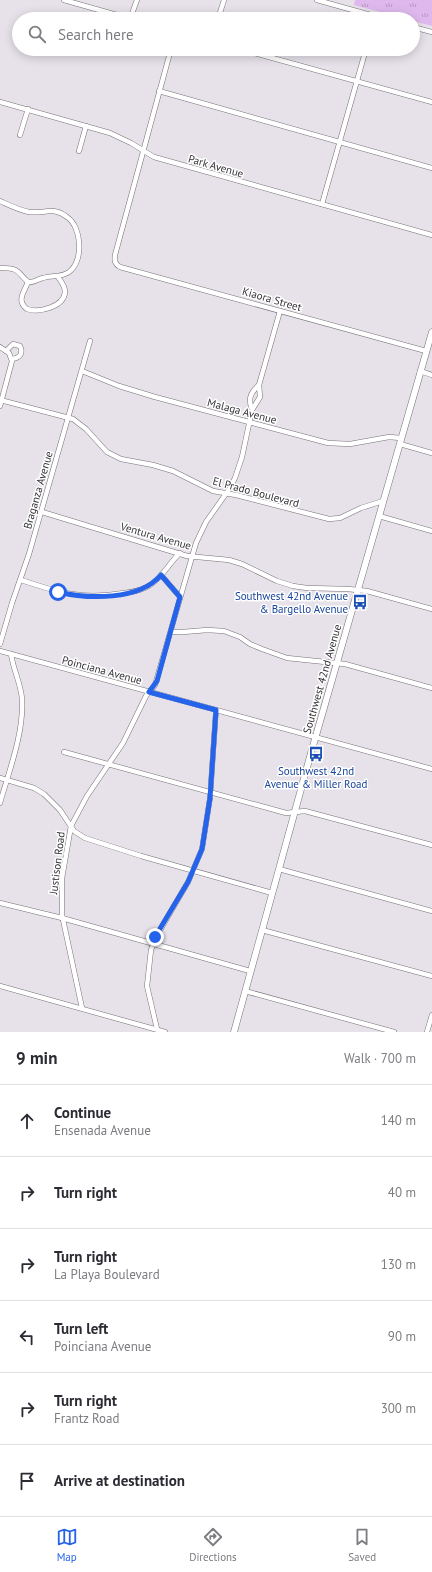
<!DOCTYPE html>
<meta charset="utf-8">
<style>
:root{--surface:#fff;--page:#f2f2f3;--text:#2b2b33;--muted:#7c7c81;--line:#e1e1e2;--accent:#2563eb}
body{margin:0;font-family:"PT Sans",sans-serif;background:var(--page);color:var(--text)}
.stop{position:absolute;width:12px;height:12px;margin:-9px;border:3px solid #2563eb;border-radius:50%;background:#fff}
.stop.end{background:#2563eb;border-color:#fff;box-shadow:0 1px 4px #0008}
.list{margin:0;padding:0;list-style:none}
h2{display:flex;justify-content:space-between;align-items:center;height:52px;margin:0;padding:0 16px;font-size:17px}
h2 small{font-size:13px;font-weight:400;color:var(--muted)}
.list li{display:grid;grid-template-columns:26px 1fr auto;gap:12px;align-items:center;box-sizing:border-box;height:72px;padding:0 16px;border-top:1px solid var(--line)}
.list b{display:block;font-size:15px;white-space:nowrap}
.list p{margin:0;font-size:13px;white-space:nowrap;color:var(--muted)}
.list em{font-size:13px;font-style:normal;color:var(--muted)}
.icon{flex:none;width:22px;height:22px;fill:none;stroke:currentColor;stroke-width:2;stroke-linecap:round;stroke-linejoin:round}
.map{position:relative;flex:none;width:432px;height:1032px;overflow:hidden}
.search{position:absolute;background:var(--surface);box-shadow:0 2px 10px #0003;left:12px;right:12px;top:12px;height:44px;display:flex;align-items:center;gap:10px;box-sizing:border-box;padding:0 14px;border-radius:22px;color:var(--muted);font-size:15px}
.sheet{height:484px;background:var(--surface)}
nav{display:flex;justify-content:space-around;align-items:center;box-sizing:border-box;height:56px;border-top:1px solid var(--line);background:var(--surface);font-size:11px;color:var(--muted)}
nav a{display:grid;justify-items:center;gap:2px}
nav .on{color:var(--accent)}
.map>svg:first-child{display:block}
.park{fill:url(#park-tufts)}
.lines{fill:none;stroke-linecap:round;stroke-linejoin:round}
.minor-casing{stroke:#767178;stroke-width:5.5}
.secondary-casing{stroke:#767178;stroke-width:7}
.minor{stroke:#fff;stroke-width:4.5}
.secondary{stroke:#fff;stroke-width:6}
.route{stroke:#2563eb;stroke-width:5}
.labels{text-anchor:middle;dominant-baseline:central;stroke-width:3;stroke-linejoin:round;paint-order:stroke}
.street-label{font-size:11px;fill:#353336;stroke:#fff}
.transit-label{font-size:11px;fill:#164399;stroke:#fff;text-anchor:end}
</style>
<div class="map">
<svg width="432" height="1032" viewBox="0 0 432 1032">
<defs>
<pattern id="park-tufts" width="24" height="20" patternUnits="userSpaceOnUse"><rect width="24" height="20" fill="#dfb9ee"/><path d="M3 7l-1-3M5 7V3M7 7l1-3M15 17l-1-3M17 17v-4M19 17l1-3" fill="none" stroke="#b697c2"/></pattern>
</defs>
<rect width="100%" height="100%" fill="#e7e2ea"/>
<path class="park" d="M355,0H432V26L413,21V19H406L354,5Z"/>
<g class="lines">
<g class="minor-casing">
<g id="minor">
<path d="M64,0L131,19"/>
<path d="M317,0L385,19"/>
<path d="M130,19L137,0"/>
<path d="M218,19L224,0"/>
<path d="M413,27L432,32"/>
<path d="M171,49L115,255C114,261 115,264 120,267L426,351"/>
<path d="M240,49L432,102"/>
<path d="M159,91L432,168"/>
<path d="M0,102L110,133L131,143L154,157L432,235"/>
<path d="M20,135L28,109"/>
<path d="M79,151L86,126"/>
<path d="M0,201C9,205 19,210 29,212C44,214 53,206 67,217C82,227 84,261 69,272C60,278 52,275 43,278C37,279 34,283 28,282"/>
<path d="M322,204L366,49"/>
<path d="M0,268C20,268 16,271 28,282"/>
<path d="M28,282C24,292 16,301 27,309C39,313 64,307 65,292C65,286 61,281 58,277"/>
<path d="M0,347L9,353L12,361L0,406"/>
<path d="M6,351L13,344L20,346C24,354 19,358 12,359"/>
<path d="M82,371L119,386L155,397L328,443L350,444L389,437L401,438"/>
<path d="M420,371L432,375"/>
<path d="M259,385L280,311"/>
<path d="M0,400L73,419L86,429L107,452L121,459L153,465L173,471L213,491L236,495L329,519L340,518L361,508L383,501"/>
<path d="M400,444L432,453"/>
<path d="M42,512L187,556L229,560L242,564L277,581L293,586L307,588L348,589L367,591L432,609"/>
<path d="M379,516L432,531"/>
<path d="M161,575L180,597"/>
<path d="M21,580C60,593 82,600 124,593C133,592 143,590 150,585C163,577 169,563 180,553"/>
<path d="M171,632H183L207,630L224,631L240,637L250,644L262,649L287,658L345,664L432,688"/>
<path d="M0,644L12,603L29,554L90,341"/>
<path d="M0,651L432,769"/>
<path d="M64,752L286,813L305,811L432,845"/>
<path d="M0,778L34,788L44,794L60,810L74,831L85,838L141,856L272,893"/>
<path d="M0,803C9,771 24,733 22,699C21,684 13,669 11,654"/>
<path d="M279,869L432,911"/>
<path d="M0,903L62,918L250,971"/>
<path d="M262,930L432,976"/>
<path d="M0,986L165,1032"/>
<path d="M245,991L394,1032"/>
<path d="M82,1008L62,915V878L71,826L87,796L123,743L146,696L155,685L196,543L206,522L230,488L235,478L242,457L252,410L260,397L259,385C250,393 248,399 252,410"/>
<path d="M157,1029L147,986L151,950L157,935L188,882L202,849L210,798L216,710"/>
<path d="M427,1032L432,1015"/>
</g>
</g>
<g class="secondary-casing">
<path id="secondary" d="M234,1032L311,753L432,332"/>
</g>
<use href="#minor" class="minor"/>
<use href="#secondary" class="secondary"/>
</g>
<g class="lines">
<path class="route" d="M58,592C88,599 139,601 161,575L180,597L157,681L149,692L216,710L210,798L202,849L188,882L155,937"/>
</g>
<defs>
<g id="bus-bare" transform="scale(1.2)"><path d="M-5-6H5V4H4V6H2V4H-2V6H-4V4H-5ZM-3.5-4V0h7V-4ZM-3.5 1.2v1.5H-2V1.2ZM2 1.2v1.5H3.5V1.2Z" fill="#1a4fb4" stroke="#fff" stroke-width="2.5" paint-order="stroke"/></g>
</defs>
<g fill-rule="evenodd">
<use href="#bus-bare" x="360" y="602"/>
<use href="#bus-bare" x="316" y="754"/>
</g>
<g class="labels">
<g class="street-label">
<text transform="translate(216 166) rotate(16)">Park Avenue</text>
<text transform="translate(272 299) rotate(16)">Kiaora Street</text>
<text transform="translate(242 411) rotate(15)">Malaga Avenue</text>
<text transform="translate(38 490) rotate(-74)">Braganza Avenue</text>
<text transform="translate(256 492) rotate(15)">El Prado Boulevard</text>
<text transform="translate(156 536) rotate(16)">Ventura Avenue</text>
<text transform="translate(102 670) rotate(15)">Poinciana Avenue</text>
<text transform="translate(322 679) rotate(-74)">Southwest 42nd Avenue</text>
<text transform="translate(57 863) rotate(-83)">Justison Road</text>
</g>
<g class="transit-label">
<text x="348" y="596">Southwest 42nd Avenue<tspan x="348" dy="13">&amp; Bargello Avenue</tspan></text>
<text x="316" y="771" text-anchor="middle">Southwest 42nd<tspan x="316" dy="13">Avenue &amp; Miller Road</tspan></text>
</g>
</g>
</svg>
<div class="stop" style="left:58px;top:592px"></div>
<div class="stop end" style="left:155px;top:937px"></div>
<div class="search"><svg class="icon" aria-label="search" viewBox="0 0 24 24"><circle cx="10" cy="10" r="6"/><path d="M15 15l6 6"/></svg>Search here</div>
</div>
<section class="sheet">
<h2>9 min<small>Walk · 700 m</small></h2>
<ul class="list">
<li><svg class="icon" aria-label="ahead" viewBox="0 0 24 24"><path d="M12 20V5M6 11l6-6 6 6"/></svg><div><b>Continue</b><p>Ensenada Avenue</p></div><em>140 m</em></li>
<li><svg class="icon" aria-label="right" viewBox="0 0 24 24"><path d="M7 20v-9h11M14 6l5 5-5 5"/></svg><div><b>Turn right</b></div><em>40 m</em></li>
<li><svg class="icon" aria-label="right" viewBox="0 0 24 24"><path d="M7 20v-9h11M14 6l5 5-5 5"/></svg><div><b>Turn right</b><p>La Playa Boulevard</p></div><em>130 m</em></li>
<li><svg class="icon" aria-label="left" viewBox="0 0 24 24"><path d="M17 20v-9H6M10 6l-5 5 5 5"/></svg><div><b>Turn left</b><p>Poinciana Avenue</p></div><em>90 m</em></li>
<li><svg class="icon" aria-label="right" viewBox="0 0 24 24"><path d="M7 20v-9h11M14 6l5 5-5 5"/></svg><div><b>Turn right</b><p>Frantz Road</p></div><em>300 m</em></li>
<li><svg class="icon" aria-label="arrive" viewBox="0 0 24 24"><path d="M6 21V4h12l-3 4 3 4H6"/></svg><div><b>Arrive at destination</b></div></li>
</ul>
</section>
<nav>
<a class="on"><svg class="icon" aria-label="map" viewBox="0 0 24 24"><path d="M3 6l6-2 6 2 6-2v14l-6 2-6-2-6 2zM9 4v14M15 6v14"/></svg>Map</a>
<a><svg class="icon" aria-label="directions" viewBox="0 0 24 24"><path d="M12 3l9 9-9 9-9-9zM9 14v-3h6M13 9l2 2-2 2"/></svg>Directions</a>
<a><svg class="icon" aria-label="saved" viewBox="0 0 24 24"><path d="M7 4h10v16l-5-4-5 4z"/></svg>Saved</a>
</nav>
